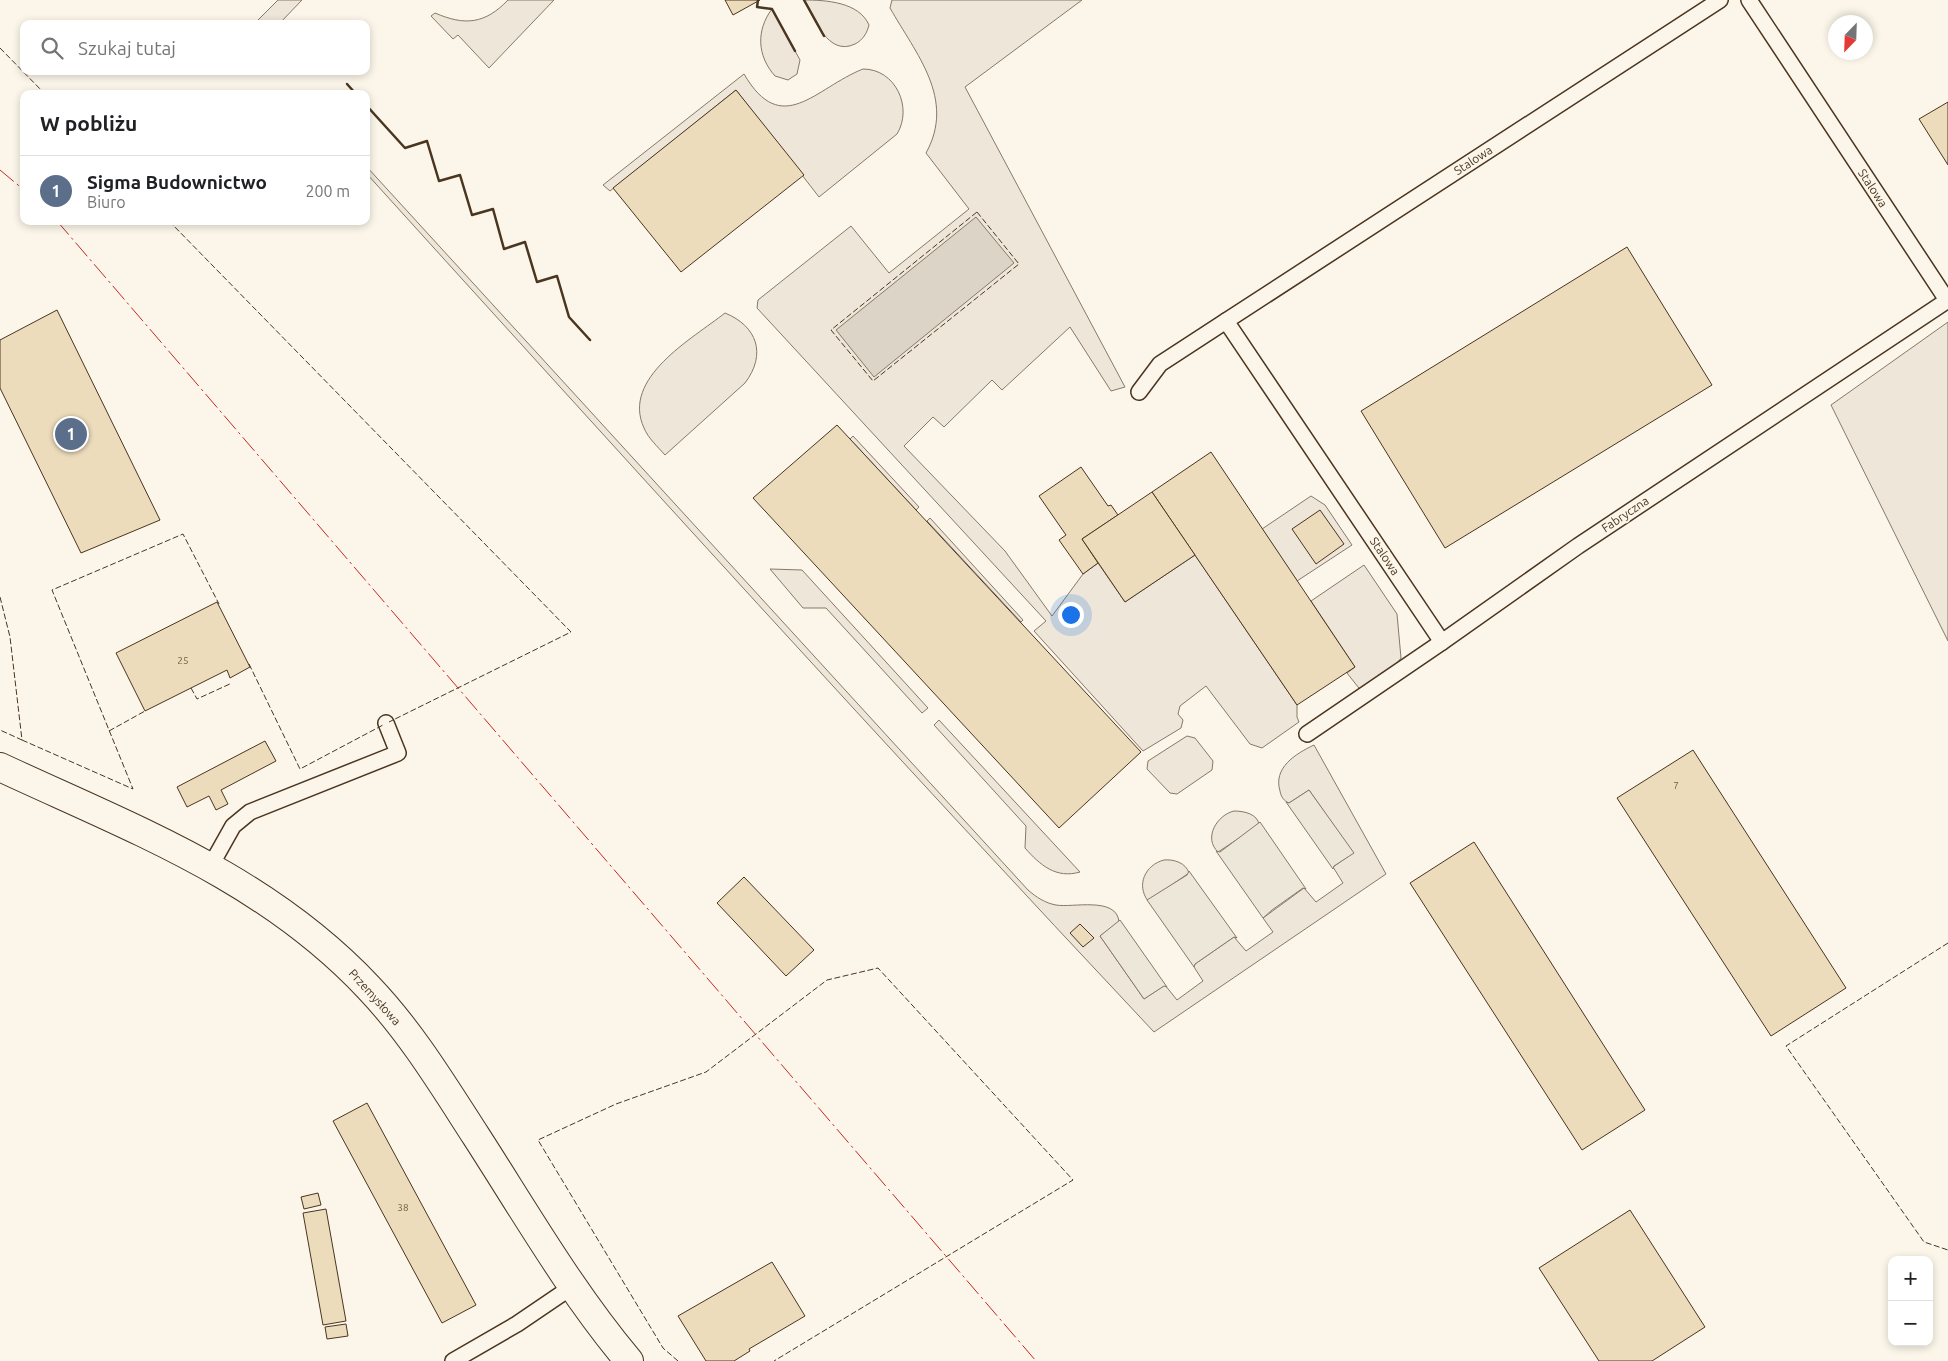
<!DOCTYPE html>
<html lang="pl">
<meta charset="utf-8">
<style>
:root{--surface:#fff;--page:#f6f6f6;--text:#202124;--muted:#757577;--line:#e0e0e0;--accent:#1a73e8}
body{margin:0;font-family:Ubuntu,sans-serif;background:var(--page);color:var(--text)}
.controls{position:absolute;right:15px;bottom:15px;display:grid;overflow:hidden;border-radius:10px;box-shadow:0 2px 8px #0003}
.controls button{width:45px;height:45px;display:grid;place-items:center;padding:0;border:0;border-bottom:1px solid var(--line);background:var(--surface);color:var(--text);font:25px sans-serif}
.compass{position:absolute;left:1828px;top:15px;width:45px;height:45px;border-radius:50%;background:var(--surface);box-shadow:0 2px 8px #0003;rotate:203deg}
.you{position:absolute;left:1070px;top:614px;width:18px;height:18px;margin:-12px;border:4px solid #fff;border-radius:50%;background:#1a73e8;box-shadow:0 0 0 8px #1a73e833}
.badge{display:grid;place-items:center;width:32px;height:32px;border-radius:50%;background:var(--accent);color:#fff;font-size:16px;font-weight:700}
.pin{position:absolute;translate:-50% -50%;border:2px solid #fff;box-shadow:0 1px 5px #0006}
.list{margin:0;padding:0;list-style:none}
h2{display:flex;justify-content:space-between;align-items:center;height:65px;margin:0;padding:0 20px;font-size:21px}
h2 small{font-size:16px;font-weight:400;color:var(--muted)}
.list li{display:grid;grid-template-columns:32px 1fr auto;gap:15px;align-items:center;box-sizing:border-box;height:70px;padding:0 20px;border-top:1px solid var(--line)}
.list b{display:block;font-size:19px;white-space:nowrap}
.list p{margin:0;font-size:16px;white-space:nowrap;color:var(--muted)}
.list em{font-size:16px;font-style:normal;color:var(--muted)}
.icon{flex:none;width:28px;height:28px;fill:none;stroke:currentColor;stroke-width:2;stroke-linecap:round;stroke-linejoin:round}
.map{position:relative;flex:none;width:1948px;height:1361px;overflow:hidden}
.search{position:absolute;background:var(--surface);box-shadow:0 2px 8px #0003;left:20px;top:20px;width:350px;height:55px;display:flex;align-items:center;gap:12px;box-sizing:border-box;padding:0 18px;border-radius:10px;color:var(--muted);font-size:19px}
.panel{position:absolute;background:var(--surface);box-shadow:0 2px 8px #0003;left:20px;top:90px;width:350px;height:135px;border-radius:10px}
.map>svg:first-child{display:block}
.green{fill:#ede6d9;stroke:#887966}
.parking{fill:#ede7d9;stroke:#887966}
.water{fill:#dcd4c6;stroke:#887966}
.building{fill:#ecdcbc;stroke:#4a3520}
.lines{fill:none;stroke-linecap:round;stroke-linejoin:round}
.lane-casing{stroke:#4a3520;stroke-width:18}
.secondary-casing{stroke:#4a3520;stroke-width:30}
.lane{stroke:#fbf6e9;stroke-width:15}
.secondary{stroke:#fbf6e9;stroke-width:28}
.fence{stroke:#4a3520;stroke-width:1;stroke-dasharray:6 2.5;stroke-linecap:butt}
.wall{stroke:#4a3520;stroke-width:2.5}
.power{stroke:#c62828;stroke-width:1;stroke-dasharray:18 4 2.5 4;stroke-linecap:butt}
.labels{text-anchor:middle;dominant-baseline:central;stroke-width:4;stroke-linejoin:round;paint-order:stroke}
.number-label{font-size:10px;fill:#725f47}
.street-label{font-size:12px;fill:#4a3520;stroke:#fbf6e9}
</style>
<div class="map">
<svg width="1948" height="1361" viewBox="0 0 1948 1361">
<rect width="100%" height="100%" fill="#fbf6e9"/>
<g class="green">
<path d="M278,0H302L279,24H254Z"/>
<path d="M508,0H554L489,68L458,35L453,39L431,16L435,13C465,26 485,24 508,0Z"/>
<path d="M804,0C826,0 859,2 869,25C867,33 863,40 855,44C828,57 814,18 804,0Z"/>
<path d="M892,0H1082L965,87L1125,387L1111,391L1070,327L1002,390L992,380L944,427L933,417L904,446L1005,551L1052,616L1083,574L1098,563L1125,602L1195,555L1297,705V717L1299,722L1262,748L1250,744L1206,686L1180,706L1178,714L1183,720L1181,728L1143,751L1034,631L1046,621L757,308L758,300L851,226L889,273L969,209L926,153C956,99 916,54 890,8Z"/>
<path d="M772,9L800,60L797,74L788,80L775,76C757,56 756,30 772,9Z"/>
<path d="M863,69C896,69 913,108 897,134L819,197L736,90L610,191L603,185L744,74C782,139 815,88 863,69Z"/>
<path d="M366,166L1028,890C1036,897 1045,903 1056,905C1072,908 1117,896 1119,922L1100,936L1144,999L1165,985L1177,1000L1203,981L1194,967L1195,964L1234,937L1246,951L1273,932L1263,918L1304,888L1316,902L1343,883L1333,867L1353,853L1309,790L1289,803C1284,801 1281,797 1280,791C1273,768 1295,754 1314,745L1386,874L1154,1032C888,749 627,461 366,173Z"/>
<path d="M725,313C757,326 767,354 745,383L665,455C658,447 648,438 644,428C621,378 692,339 725,313Z"/>
<path d="M1948,322V641L1831,405Z"/>
<path d="M853,436L919,507L916,510L850,439Z"/>
<path d="M1311,496L1325,505L1352,545L1297,581L1262,529Z"/>
<path d="M930,518L1023,620L1021,622L927,521Z"/>
<path d="M1364,565L1397,614L1401,658L1390,672L1362,692L1347,673L1355,667L1311,601Z"/>
<path d="M770,569L802,570L928,708L922,713L826,608H803Z"/>
<path d="M939,720L1080,872C1056,879 1040,865 1025,848L1026,826L934,725Z"/>
<path d="M1187,736L1195,738L1213,761L1212,770L1177,794L1170,793L1147,769L1148,761Z"/>
<path d="M1234,811C1244,811 1258,814 1259,825L1218,852C1203,838 1217,815 1234,811Z"/>
<path d="M1164,860C1174,859 1186,863 1189,873L1148,901C1136,885 1145,865 1164,860Z"/>
</g>
<g class="parking">
<path d="M1309,790L1354,853L1334,866L1333,869L1286,802L1289,803Z"/>
<path d="M1260,822L1306,889L1303,888L1272,910L1263,918L1216,851L1220,852Z"/>
<path d="M1189,871L1237,938L1234,937L1195,964L1194,967L1147,900L1187,875Z"/>
<path d="M1120,920L1167,987L1164,986L1144,999L1100,936Z"/>
</g>
<path class="water" d="M976,217L1014,263L874,377L836,330Z"/>
<g class="building">
<path d="M725,0H760L733,15Z"/>
<path d="M736,90L804,175L681,272L613,188Z"/>
<path d="M1948,102V165L1919,119Z"/>
<path d="M1627,247L1712,385L1445,548L1361,411Z"/>
<path d="M57,310L160,520L81,553L0,388V340Z"/>
<path d="M837,425L1141,752L1059,828L753,498Z"/>
<path d="M1211,452L1355,667L1297,705L1152,492Z"/>
<path d="M1081,467L1108,506L1111,505L1118,515L1082,539L1098,563L1083,574L1059,540L1066,535L1039,496Z"/>
<path d="M1152,492L1195,555L1125,602L1082,539Z"/>
<path d="M1320,510L1344,544L1316,564L1292,529Z"/>
<path d="M217,602L250,667L230,678L227,670L145,711L116,653Z"/>
<path d="M265,741L276,761L221,790L228,804L216,810L209,796L187,807L177,787Z"/>
<path d="M1693,750L1846,988L1771,1036L1617,798Z"/>
<path d="M1474,842L1645,1110L1582,1150L1410,883Z"/>
<path d="M744,877L814,950L786,976L717,903Z"/>
<path d="M1080,924L1094,938L1083,947L1070,933Z"/>
<path d="M367,1103L476,1305L442,1323L333,1121Z"/>
<path d="M318,1193L321,1205L304,1209L301,1197Z"/>
<path d="M326,1209L346,1321L323,1325L303,1213Z"/>
<path d="M1630,1210L1705,1327L1652,1361H1599L1539,1268Z"/>
<path d="M772,1262L805,1316L749,1349L750,1351L734,1361H706L678,1316Z"/>
<path d="M346,1324L348,1336L327,1339L325,1327Z"/>
</g>
<g class="lines">
<g class="lane-casing">
<g id="lane">
<path d="M1749,0L1947,300"/>
<path d="M1139,392L1160,364L1226,321"/>
<path d="M1442,642L1226,321L1720,0"/>
<path d="M1307,734L1442,642L1578,546L1948,300"/>
<path d="M210,867L233,826L250,812L398,753L386,723"/>
<path d="M453,1361L517,1324L573,1286"/>
</g>
</g>
<g class="secondary-casing">
<path id="secondary" d="M0,767C133,829 266,878 369,988C411,1032 443,1085 476,1136C525,1212 571,1292 629,1361"/>
</g>
<use href="#lane" class="lane"/>
<use href="#secondary" class="secondary"/>
<g class="fence">
<path d="M0,48L45,94"/>
<path d="M977,212L1019,264L873,381L831,330Z"/>
<path d="M169,221L571,632L389,722"/>
<path d="M0,597L10,637L22,740L0,730"/>
<path d="M249,664L300,769L383,725"/>
<path d="M191,688L197,699L232,683"/>
<path d="M109,731L145,711"/>
<path d="M22,740L133,789L52,590L183,534L219,604"/>
<path d="M1948,943L1786,1046L1924,1242L1948,1250"/>
<path d="M678,1361L663,1348L538,1140L616,1104L706,1072L827,980L878,968L1073,1180L774,1361"/>
</g>
<g class="wall">
<path d="M758,0L757,7L772,9L795,51"/>
<path d="M804,0L824,36"/>
<path d="M347,84L356,94"/>
<path d="M366,105L405,148L427,141L439,181L460,175L472,215L493,209L504,249L525,242L537,282L557,276L569,317L590,340"/>
</g>
<g class="power">
<path d="M0,170L24,190"/>
<path d="M57,221L1036,1361"/>
</g>
</g>
<g class="labels">
<g class="number-label">
<text x="183" y="660">25</text>
<text x="1676" y="785">7</text>
<text x="403" y="1207">38</text>
</g>
<g class="street-label">
<text transform="translate(1473 160) rotate(-33)">Stalowa</text>
<text transform="translate(1873 188) rotate(57)">Stalowa</text>
<text transform="translate(1625 514) rotate(-34)">Fabryczna</text>
<text transform="translate(1385 556) rotate(56)">Stalowa</text>
<text transform="translate(375 997) rotate(48)">Przemysłowa</text>
</g>
</g>
</svg>
<div class="controls">
<button>+</button>
<button>−</button>
</div>
<svg class="compass" viewBox="-18 -18 36 36"><path d="M0-13l5 13h-10z" fill="#e53935"/><path d="M0 13l5-13h-10z" fill="#757577"/></svg>
<div class="you"></div>
<div class="pin badge" style="left:71px;top:434px;background:#5c6f8a">1</div>
<div class="search"><svg class="icon" aria-label="search" viewBox="0 0 24 24"><circle cx="10" cy="10" r="6"/><path d="M15 15l6 6"/></svg>Szukaj tutaj</div>
<section class="panel">
<h2>W pobliżu<small></small></h2>
<ul class="list">
<li><span class="badge" style="background:#5c6f8a">1</span><div><b>Sigma Budownictwo</b><p>Biuro</p></div><em>200 m</em></li>
</ul>
</section>
</div>
